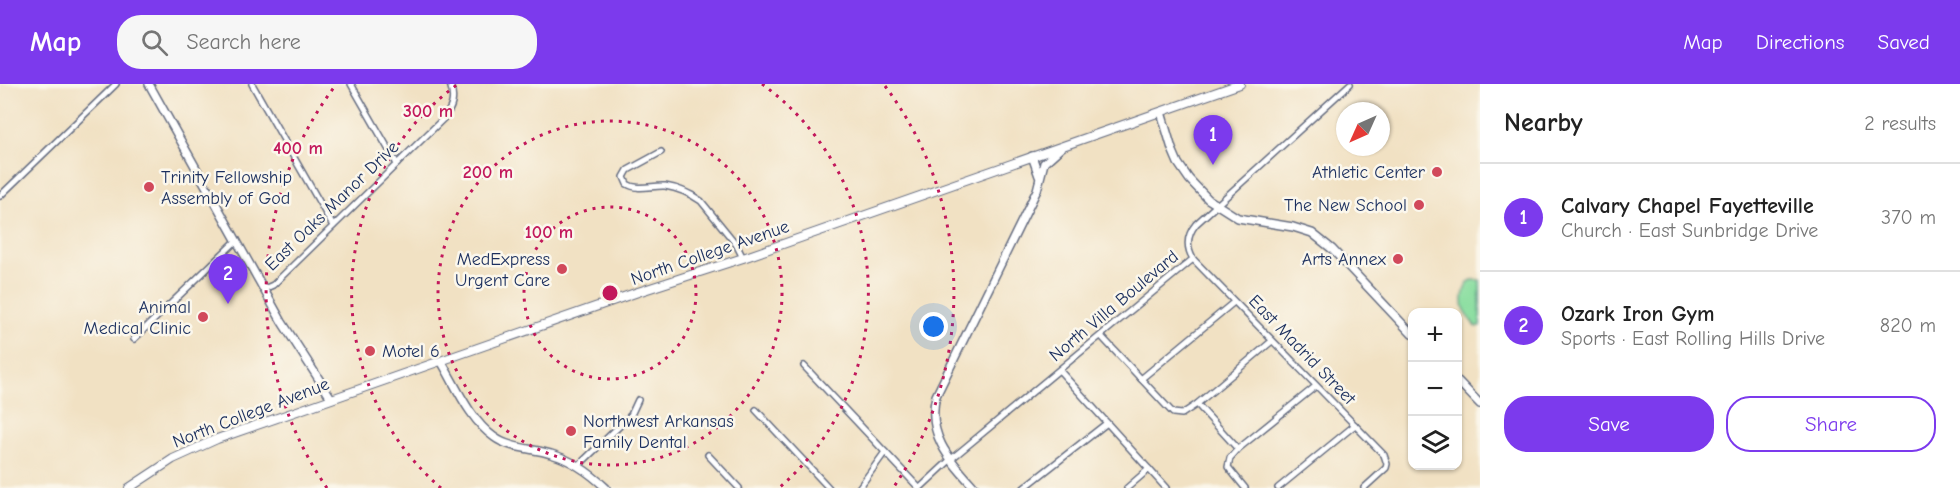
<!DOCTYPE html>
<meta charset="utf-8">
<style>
:root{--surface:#fff;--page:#f6f6f6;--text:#222;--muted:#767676;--line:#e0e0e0;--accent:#7c3aed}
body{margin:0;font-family:"Comic Neue",sans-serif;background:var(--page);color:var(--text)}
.controls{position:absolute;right:18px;bottom:18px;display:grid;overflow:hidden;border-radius:12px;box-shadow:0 2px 4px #0004}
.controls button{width:54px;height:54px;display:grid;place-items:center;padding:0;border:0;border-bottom:2px solid var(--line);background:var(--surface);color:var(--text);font:30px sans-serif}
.compass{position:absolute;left:1336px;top:18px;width:54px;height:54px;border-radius:50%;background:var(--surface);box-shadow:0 2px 4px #0004;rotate:225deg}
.you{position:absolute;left:934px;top:243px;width:21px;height:21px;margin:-15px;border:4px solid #fff;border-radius:50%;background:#1a73e8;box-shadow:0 0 0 9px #1a73e833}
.badge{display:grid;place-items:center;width:39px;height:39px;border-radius:50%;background:var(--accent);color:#fff;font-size:20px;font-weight:700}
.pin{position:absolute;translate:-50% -50px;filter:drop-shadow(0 2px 3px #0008)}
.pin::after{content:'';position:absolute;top:32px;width:21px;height:18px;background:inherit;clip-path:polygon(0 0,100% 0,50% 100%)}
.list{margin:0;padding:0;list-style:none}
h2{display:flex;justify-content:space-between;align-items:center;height:78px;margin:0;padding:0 24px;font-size:26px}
h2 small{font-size:20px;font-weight:400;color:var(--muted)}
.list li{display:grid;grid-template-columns:39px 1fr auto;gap:18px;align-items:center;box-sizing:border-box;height:108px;padding:0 24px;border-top:2px solid var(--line)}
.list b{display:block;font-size:22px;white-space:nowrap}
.list p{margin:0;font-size:20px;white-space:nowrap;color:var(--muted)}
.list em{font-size:20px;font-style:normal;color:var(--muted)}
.actions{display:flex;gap:12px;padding:18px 24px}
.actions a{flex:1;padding:14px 0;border:2px solid var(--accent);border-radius:24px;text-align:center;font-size:21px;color:var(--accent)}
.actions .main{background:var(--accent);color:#fff}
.icon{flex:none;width:33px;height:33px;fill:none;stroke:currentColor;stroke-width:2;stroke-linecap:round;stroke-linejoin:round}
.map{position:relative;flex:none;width:1480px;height:404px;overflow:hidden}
header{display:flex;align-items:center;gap:36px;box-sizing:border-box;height:84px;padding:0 30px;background:var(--accent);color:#fff}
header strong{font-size:28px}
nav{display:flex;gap:33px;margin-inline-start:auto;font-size:21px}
.search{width:420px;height:54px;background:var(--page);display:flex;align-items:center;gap:15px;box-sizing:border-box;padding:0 21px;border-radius:24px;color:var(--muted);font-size:22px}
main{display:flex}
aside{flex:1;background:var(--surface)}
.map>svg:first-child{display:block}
.green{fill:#8bdea0;stroke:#53867f;stroke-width:1.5}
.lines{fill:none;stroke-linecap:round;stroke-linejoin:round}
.street-casing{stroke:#666d81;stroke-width:8}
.secondary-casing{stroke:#666d81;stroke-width:10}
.primary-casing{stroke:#666d81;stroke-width:10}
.street{stroke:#fff;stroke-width:5}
.secondary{stroke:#fff;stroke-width:7}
.primary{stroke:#fff;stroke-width:8}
.ring{fill:none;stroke:#c2185b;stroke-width:3;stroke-dasharray:3 6}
.poi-dot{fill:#d1495b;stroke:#fbf7ec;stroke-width:2}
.labels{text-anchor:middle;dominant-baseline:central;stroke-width:5;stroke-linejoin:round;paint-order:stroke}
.poi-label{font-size:18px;fill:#1b2f5e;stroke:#fbf7ec;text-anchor:end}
.street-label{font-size:18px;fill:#1b2f5e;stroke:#fbf7ec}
.centre{fill:#c2185b;stroke:#fbf7ec;stroke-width:3}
.ring-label{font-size:18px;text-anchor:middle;font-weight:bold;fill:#c2185b;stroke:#fbf7ec;stroke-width:5;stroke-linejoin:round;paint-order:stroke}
</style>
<header>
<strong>Map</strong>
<div class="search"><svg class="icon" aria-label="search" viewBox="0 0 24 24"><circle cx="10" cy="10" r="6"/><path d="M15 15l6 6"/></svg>Search here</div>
<nav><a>Map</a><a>Directions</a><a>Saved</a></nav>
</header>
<main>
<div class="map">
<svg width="1480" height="404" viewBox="0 0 1480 404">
<rect width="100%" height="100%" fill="#fbf7ec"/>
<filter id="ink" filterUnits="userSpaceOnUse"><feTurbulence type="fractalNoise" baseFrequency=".0167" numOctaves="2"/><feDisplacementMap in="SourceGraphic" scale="12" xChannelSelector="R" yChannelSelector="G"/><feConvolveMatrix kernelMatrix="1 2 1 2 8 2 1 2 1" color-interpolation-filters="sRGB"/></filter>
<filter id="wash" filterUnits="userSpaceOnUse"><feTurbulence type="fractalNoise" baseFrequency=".008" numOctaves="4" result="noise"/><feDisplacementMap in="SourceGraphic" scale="24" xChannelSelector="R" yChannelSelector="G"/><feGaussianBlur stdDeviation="1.35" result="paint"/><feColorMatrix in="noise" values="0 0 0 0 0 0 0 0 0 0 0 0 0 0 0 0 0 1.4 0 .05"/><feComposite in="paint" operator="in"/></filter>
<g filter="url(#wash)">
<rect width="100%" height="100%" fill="#f1e1c3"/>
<path class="green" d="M1472,196H1480V242L1476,243C1463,228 1459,218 1467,199Z"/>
</g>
<g filter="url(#ink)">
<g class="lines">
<g class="street-casing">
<g id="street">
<path d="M252,0L333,142"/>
<path d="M351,0L397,80"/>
<path d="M661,68L628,86L624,93L627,100C638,107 653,101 665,102C678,104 691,110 701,117L736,160L743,174"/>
<path d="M0,112L116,0"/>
<path d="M1193,175L1384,371L1387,380L1386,384L1364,404"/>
<path d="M264,205L273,201L443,35C453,24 455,14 450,0"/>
<path d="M1101,252L1173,329L1182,330L1197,320L1238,365L1230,374L1228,383L1245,404"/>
<path d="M134,255L237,156"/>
<path d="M804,282L919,404"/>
<path d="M1060,287L1166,404"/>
<path d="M1141,295L1234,218"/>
<path d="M1197,320L1272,257"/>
<path d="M756,326L829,404"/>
<path d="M1238,365L1316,302"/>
<path d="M708,371L739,404"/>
<path d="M579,381L631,331L638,316"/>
<path d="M859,404L885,368"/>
<path d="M920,404L950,376L1193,175C1186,163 1187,151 1196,140L1350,0"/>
<path d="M1024,404L1107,339"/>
<path d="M1127,404L1149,385"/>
<path d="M1278,404L1355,341"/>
</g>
</g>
<g class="secondary-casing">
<g id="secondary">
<path d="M149,0L282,238L331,314"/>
<path d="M1161,28L1172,65L1178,79L1189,95L1208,115L1238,134L1293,143L1312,149L1332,165L1412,250"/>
<path d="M1032,72L1039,92"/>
<path d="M441,277C456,302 470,336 494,353C510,365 533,364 551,370C573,376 590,389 606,404"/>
<path d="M1458,297L1480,320"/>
<path d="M975,404C951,377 926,352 936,312L1037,106L1044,79L1062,63"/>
</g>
</g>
<g class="primary-casing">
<path id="primary" d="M129,404L173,375L217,355L638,208L743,174L1240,0"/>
</g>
<use href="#street" class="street"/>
<use href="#secondary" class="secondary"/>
<use href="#primary" class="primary"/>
</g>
</g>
<g class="ring">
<circle cx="610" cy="209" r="86"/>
<circle cx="610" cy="209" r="172"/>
<path d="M441 404A258 258 0 0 1 458 0M762 0A258 258 0 0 1 779 404"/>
<path d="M327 404A344 344 0 0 1 335 2M885 2A344 344 0 0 1 893 404"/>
</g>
<g class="poi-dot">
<circle cx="1437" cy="88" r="6"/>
<circle cx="149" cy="103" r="6"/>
<circle cx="1419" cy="121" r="6"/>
<circle cx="1398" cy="175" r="6"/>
<circle cx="562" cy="185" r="6"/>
<circle cx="203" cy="233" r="6"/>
<circle cx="370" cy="267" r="6"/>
<circle cx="571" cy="347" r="6"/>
</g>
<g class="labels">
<g class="poi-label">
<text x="1425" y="88">Athletic Center</text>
<text x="161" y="93" text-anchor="start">Trinity Fellowship<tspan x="161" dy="21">Assembly of God</tspan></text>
<text x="1407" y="121">The New School</text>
<text x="550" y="175">MedExpress<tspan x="550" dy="21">Urgent Care</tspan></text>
<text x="1386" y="175">Arts Annex</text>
<text x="191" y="223">Animal<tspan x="191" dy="21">Medical Clinic</tspan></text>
<text x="382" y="267" text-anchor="start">Motel 6</text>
<text x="583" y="337" text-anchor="start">Northwest Arkansas<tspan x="583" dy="21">Family Dental</tspan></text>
</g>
<g class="street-label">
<text transform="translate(332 122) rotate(-44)">East Oaks Manor Drive</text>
<text transform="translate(710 169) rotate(-19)">North College Avenue</text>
<text transform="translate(1114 222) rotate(-40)">North Villa Boulevard</text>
<text transform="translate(1302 266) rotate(46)">East Madrid Street</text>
<text transform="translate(251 329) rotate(-21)">North College Avenue</text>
</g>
</g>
<circle cx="610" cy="209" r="9" class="centre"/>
<g class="ring-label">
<text x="428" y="33">300 m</text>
<text x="298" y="70">400 m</text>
<text x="488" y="94">200 m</text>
<text x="549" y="154">100 m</text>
</g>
</svg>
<div class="controls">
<button>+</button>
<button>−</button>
<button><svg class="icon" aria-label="layers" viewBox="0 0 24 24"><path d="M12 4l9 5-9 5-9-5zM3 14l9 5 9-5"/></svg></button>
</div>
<svg class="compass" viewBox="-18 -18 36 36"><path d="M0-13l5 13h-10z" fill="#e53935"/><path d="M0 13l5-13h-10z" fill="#767676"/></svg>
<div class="you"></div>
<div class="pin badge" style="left:1213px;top:81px">1</div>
<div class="pin badge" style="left:228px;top:220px">2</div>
</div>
<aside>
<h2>Nearby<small>2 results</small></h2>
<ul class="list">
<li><span class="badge">1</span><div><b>Calvary Chapel Fayetteville</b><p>Church · East Sunbridge Drive</p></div><em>370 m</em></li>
<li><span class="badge">2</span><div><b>Ozark Iron Gym</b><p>Sports · East Rolling Hills Drive</p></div><em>820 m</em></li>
</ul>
<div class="actions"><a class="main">Save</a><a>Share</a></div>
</aside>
</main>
